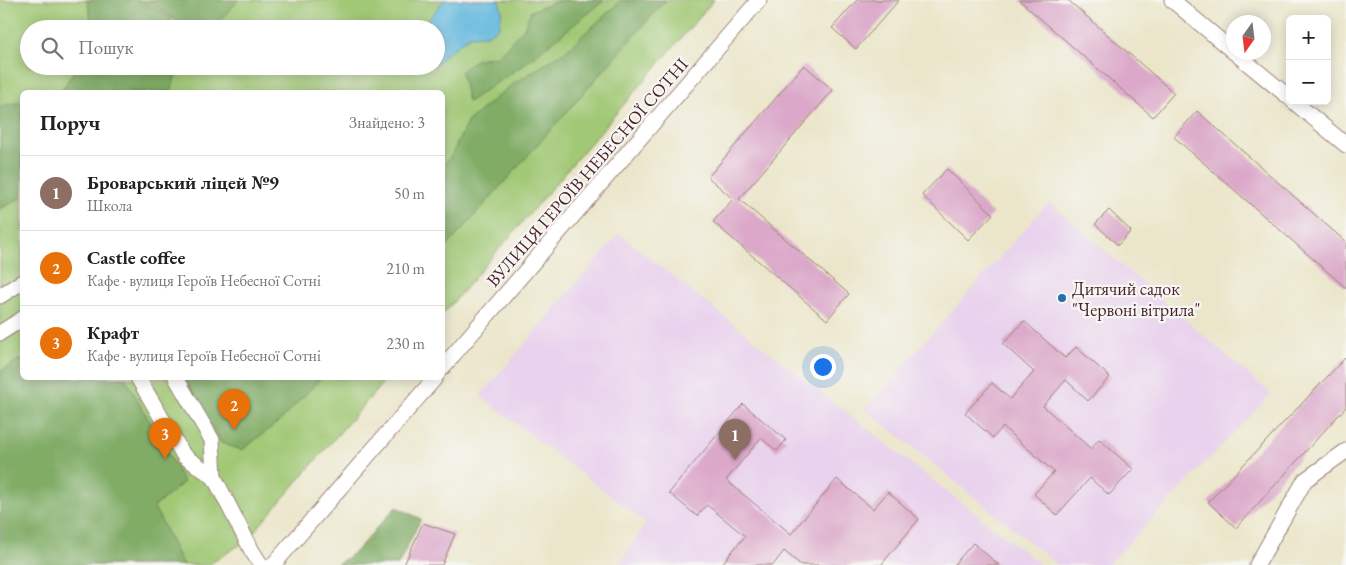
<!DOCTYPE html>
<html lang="uk">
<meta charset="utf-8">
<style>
:root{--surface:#fff;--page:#f6f6f6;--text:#222;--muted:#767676;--line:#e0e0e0;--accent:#db2777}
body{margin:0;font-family:"EB Garamond",serif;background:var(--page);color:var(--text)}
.controls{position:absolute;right:15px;top:15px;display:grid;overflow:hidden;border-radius:8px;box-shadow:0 2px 12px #0003}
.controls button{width:45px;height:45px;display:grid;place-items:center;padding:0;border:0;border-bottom:1px solid var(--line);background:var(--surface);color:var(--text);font:25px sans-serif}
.compass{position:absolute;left:1226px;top:15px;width:45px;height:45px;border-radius:50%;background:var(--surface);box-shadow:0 2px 12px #0003;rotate:194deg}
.you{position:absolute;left:822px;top:366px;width:18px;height:18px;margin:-12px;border:4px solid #fff;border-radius:50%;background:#1a73e8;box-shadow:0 0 0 8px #1a73e833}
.badge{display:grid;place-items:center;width:32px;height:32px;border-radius:50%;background:var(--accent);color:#fff;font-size:16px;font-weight:700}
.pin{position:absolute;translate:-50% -41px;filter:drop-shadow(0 1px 2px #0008)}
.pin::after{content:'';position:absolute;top:26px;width:18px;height:15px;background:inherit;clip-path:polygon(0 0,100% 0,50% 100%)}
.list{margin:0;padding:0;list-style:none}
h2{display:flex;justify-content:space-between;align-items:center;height:65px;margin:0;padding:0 20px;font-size:21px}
h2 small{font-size:16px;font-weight:400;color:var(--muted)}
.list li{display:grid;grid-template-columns:32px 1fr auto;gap:15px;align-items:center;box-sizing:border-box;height:75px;padding:0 20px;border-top:1px solid var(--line)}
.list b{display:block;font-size:19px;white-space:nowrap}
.list p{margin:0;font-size:16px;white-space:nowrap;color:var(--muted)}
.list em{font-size:16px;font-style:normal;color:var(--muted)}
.icon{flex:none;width:28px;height:28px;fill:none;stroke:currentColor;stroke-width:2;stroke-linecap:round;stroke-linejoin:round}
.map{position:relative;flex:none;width:1346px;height:565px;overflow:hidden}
.search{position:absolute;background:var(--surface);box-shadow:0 2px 12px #0003;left:20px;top:20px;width:425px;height:55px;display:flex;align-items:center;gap:12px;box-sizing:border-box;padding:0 18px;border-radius:28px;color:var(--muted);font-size:19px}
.panel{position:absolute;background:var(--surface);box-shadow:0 2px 12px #0003;left:20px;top:90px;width:425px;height:290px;border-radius:8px}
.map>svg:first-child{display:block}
.built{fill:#e9d2ed}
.green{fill:#a0c874;stroke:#757450;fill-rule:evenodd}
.forest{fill:#80ac66;stroke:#656648}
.water{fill:#60b7dd;stroke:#556b84}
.building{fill:#dba8c9}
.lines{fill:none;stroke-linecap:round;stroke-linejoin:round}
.street-casing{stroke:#9a827a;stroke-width:17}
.street{stroke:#fff;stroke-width:15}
.poi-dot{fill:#1f6fb2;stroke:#f6f6f2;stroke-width:2}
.labels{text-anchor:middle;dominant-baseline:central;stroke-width:4.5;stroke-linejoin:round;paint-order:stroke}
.street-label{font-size:18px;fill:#4a1f2b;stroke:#f6f6f2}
.poi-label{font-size:18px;fill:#4a1f2b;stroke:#f6f6f2;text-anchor:start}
</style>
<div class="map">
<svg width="1346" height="565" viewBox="0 0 1346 565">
<rect width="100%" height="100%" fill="#f6f6f2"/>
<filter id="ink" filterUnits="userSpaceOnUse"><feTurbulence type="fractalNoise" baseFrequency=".02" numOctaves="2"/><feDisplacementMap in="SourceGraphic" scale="10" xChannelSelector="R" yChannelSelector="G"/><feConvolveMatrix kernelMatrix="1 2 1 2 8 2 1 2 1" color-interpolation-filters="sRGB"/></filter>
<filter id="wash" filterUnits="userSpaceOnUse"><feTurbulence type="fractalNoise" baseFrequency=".0096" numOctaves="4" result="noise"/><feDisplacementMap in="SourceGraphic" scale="20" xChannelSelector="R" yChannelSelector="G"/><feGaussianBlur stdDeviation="1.12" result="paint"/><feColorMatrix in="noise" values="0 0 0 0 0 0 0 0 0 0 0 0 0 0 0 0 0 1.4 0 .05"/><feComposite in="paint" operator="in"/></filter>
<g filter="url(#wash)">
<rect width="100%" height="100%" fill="#ebe6ca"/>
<g class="built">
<path d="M1049,202L1271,394L1108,565H1058L865,409Z"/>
<path d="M619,234L1041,565H619L646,523L480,396Z"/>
</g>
<path class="green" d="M0,0H714L443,314L442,92H22V378H387L246,541L208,565H0ZM29,29H436V66H29Z"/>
<g class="forest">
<path d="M87,0H142L170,18L173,29H93Z"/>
<path d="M147,0H239L211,29H189Z"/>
<path d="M561,0H605L523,65L468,102L461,71L477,59L498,56L524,28L531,11Z"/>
<path d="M622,0H666L443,251V164L450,158L468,121L510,86L565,51Z"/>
<path d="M77,66H178L171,92H61Z"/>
<path d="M22,102V197L0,209V106Z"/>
<path d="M22,358V378H125L184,482L154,507L183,565H0V372Z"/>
<path d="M184,378H321L281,420L242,450L221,443Z"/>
<path d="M396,507L421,519L398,565H336L355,552Z"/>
</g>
<path class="water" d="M444,0H499L502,11L499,27L487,35L469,36C458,46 445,53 436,65V29H421Z"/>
<g id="blocks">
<g class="building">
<path d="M857,0H899L856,49L832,28Z"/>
<path d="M1019,0H1068L1174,93L1153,117Z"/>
<path d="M804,65L833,90L739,199L849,294L827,320L713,222L733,199L708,177Z"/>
<path d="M1197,111L1346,242V288L1174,137Z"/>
<path d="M947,169L993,214L968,240L922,195Z"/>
<path d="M1109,210L1131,231L1118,245L1095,224Z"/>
<path d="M1024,321L1065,358L1076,347L1110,377L1088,401L1066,380L1043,406L1091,449L1099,439L1133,469L1109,495L1090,478L1057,515L1034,494L1054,472L1003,427L993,438L965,413L992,383L1010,399L1034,372L1003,344Z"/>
<path d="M1346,357V407L1236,528L1208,502Z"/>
<path d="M743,404L786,440L777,451L761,438L726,480L791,534L837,479L873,509L888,492L919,519L881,565H801L784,551L773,565H721L745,536L707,505L697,516L669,493Z"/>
<path d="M423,523L455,534L442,565H404Z"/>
<path d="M973,543L999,565H954Z"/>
</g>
</g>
</g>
<g filter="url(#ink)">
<use href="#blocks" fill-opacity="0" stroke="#9a827a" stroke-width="1"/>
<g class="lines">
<g class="street-casing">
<g id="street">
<path d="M1172,0L1234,52"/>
<path d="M1234,52L1290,98"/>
<path d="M1293,101L1346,145"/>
<path d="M0,296L22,282"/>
<path d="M0,333L22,319"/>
<path d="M442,368L759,0"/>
<path d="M138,378L184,456L214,477"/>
<path d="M176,378L212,440L214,477L252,551L261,565"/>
<path d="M273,565L435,378"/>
<path d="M1257,565L1305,480L1346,451"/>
</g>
</g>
<use href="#street" class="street"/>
</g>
</g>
<circle class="poi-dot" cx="1062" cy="298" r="5"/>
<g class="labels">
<g class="street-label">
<text transform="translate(587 172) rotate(-49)">ВУЛИЦЯ ГЕРОЇВ НЕБЕСНОЇ СОТНІ</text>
</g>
<g class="poi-label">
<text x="1072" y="288">Дитячий садок<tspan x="1072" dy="21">"Червоні вітрила"</tspan></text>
</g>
</g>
</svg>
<div class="controls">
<button>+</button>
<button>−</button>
</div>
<svg class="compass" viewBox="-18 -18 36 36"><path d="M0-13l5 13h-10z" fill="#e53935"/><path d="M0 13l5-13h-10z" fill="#767676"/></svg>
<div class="you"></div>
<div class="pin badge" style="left:735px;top:460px;background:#8d6e63">1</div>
<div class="pin badge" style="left:234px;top:430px;background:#e8710a">2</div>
<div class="pin badge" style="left:165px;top:459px;background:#e8710a">3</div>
<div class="search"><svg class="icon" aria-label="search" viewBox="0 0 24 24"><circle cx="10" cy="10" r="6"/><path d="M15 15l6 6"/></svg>Пошук</div>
<section class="panel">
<h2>Поруч<small>Знайдено: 3</small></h2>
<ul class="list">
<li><span class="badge" style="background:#8d6e63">1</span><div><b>Броварський ліцей №9</b><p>Школа</p></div><em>50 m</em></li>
<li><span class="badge" style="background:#e8710a">2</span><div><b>Castle coffee</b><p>Кафе · вулиця Героїв Небесної Сотні</p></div><em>210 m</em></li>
<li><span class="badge" style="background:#e8710a">3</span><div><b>Крафт</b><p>Кафе · вулиця Героїв Небесної Сотні</p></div><em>230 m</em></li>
</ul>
</section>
</div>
